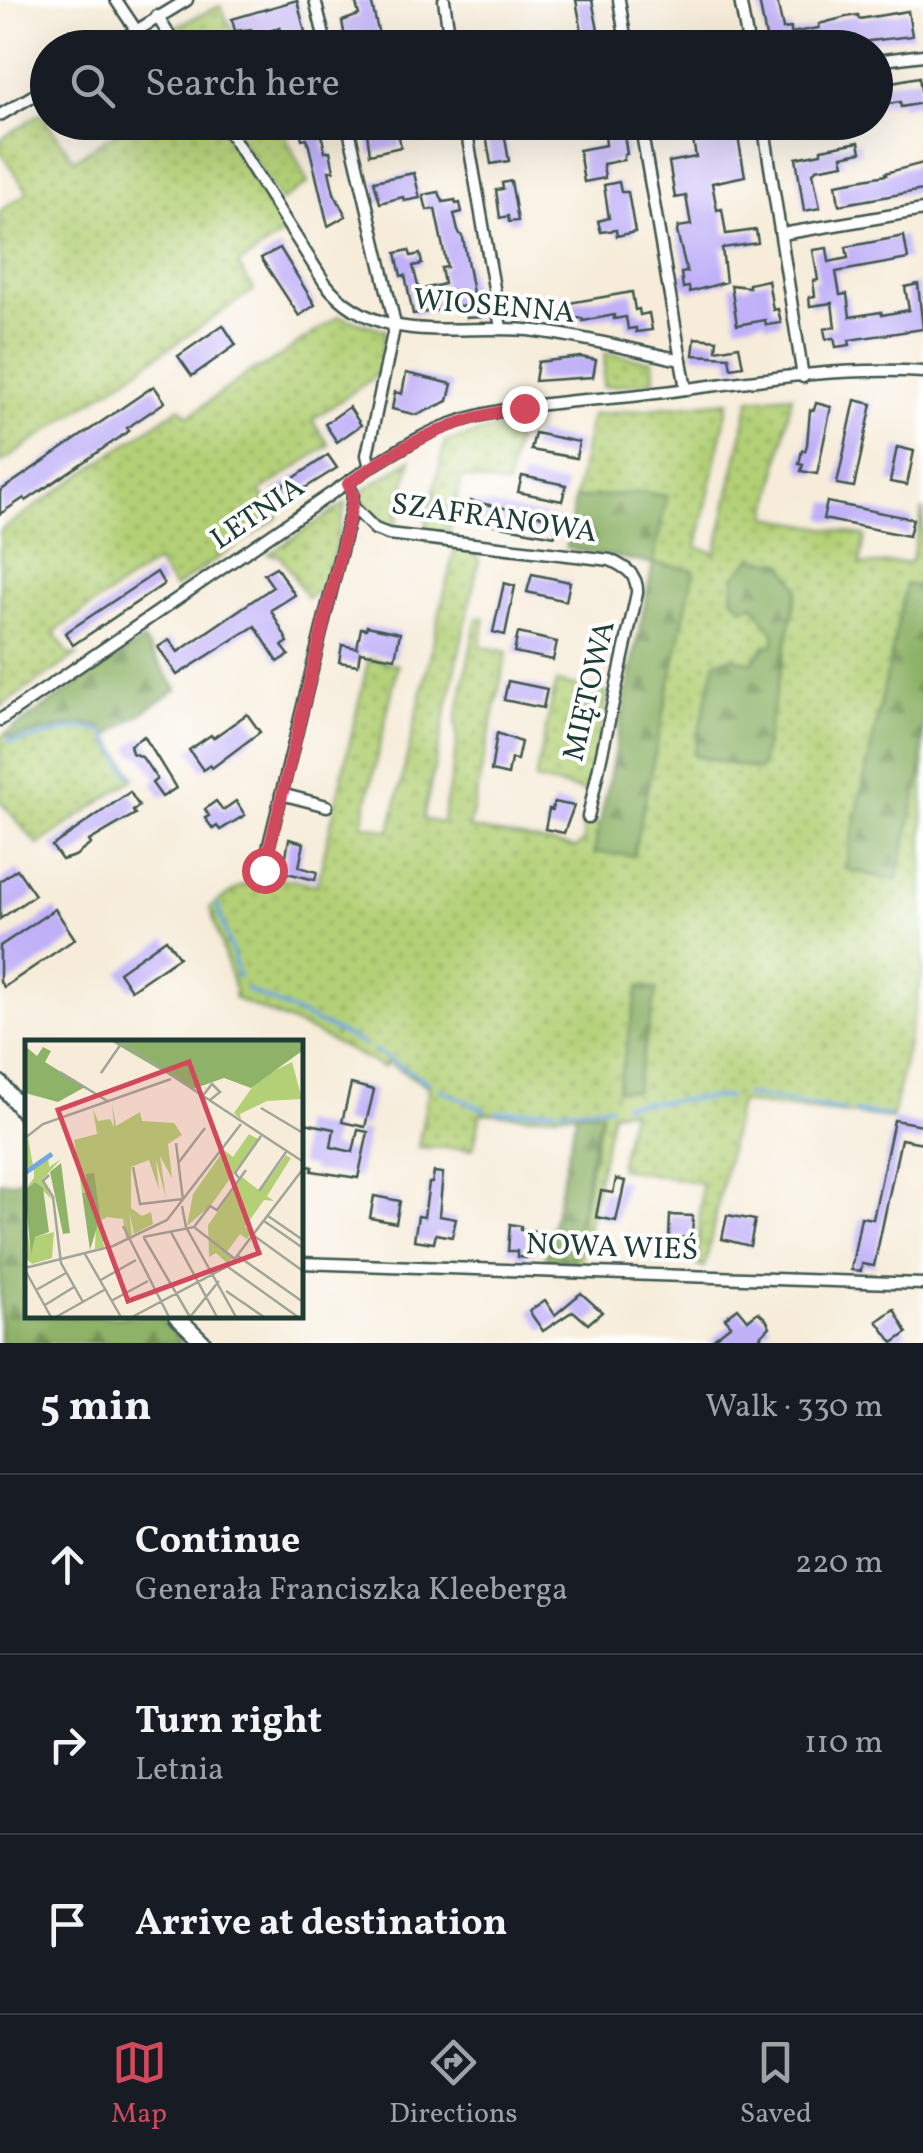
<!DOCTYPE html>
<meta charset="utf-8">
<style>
:root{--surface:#171b24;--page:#20242c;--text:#f1f3f6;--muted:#9ea1a6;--line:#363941;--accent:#d1495b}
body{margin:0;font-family:Vollkorn,serif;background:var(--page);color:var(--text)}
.stop{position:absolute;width:30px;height:30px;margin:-22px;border:8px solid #d1495b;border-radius:50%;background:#fff}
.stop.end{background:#d1495b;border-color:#fff;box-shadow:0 2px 10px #0008}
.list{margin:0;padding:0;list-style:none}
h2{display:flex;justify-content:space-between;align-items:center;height:130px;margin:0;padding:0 40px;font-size:42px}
h2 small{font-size:32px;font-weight:400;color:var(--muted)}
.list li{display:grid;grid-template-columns:65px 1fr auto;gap:30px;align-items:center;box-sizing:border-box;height:180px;padding:0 40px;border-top:2px solid var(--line)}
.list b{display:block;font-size:38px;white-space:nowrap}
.list p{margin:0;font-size:32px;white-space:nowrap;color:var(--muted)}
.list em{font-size:32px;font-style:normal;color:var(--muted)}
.icon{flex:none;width:55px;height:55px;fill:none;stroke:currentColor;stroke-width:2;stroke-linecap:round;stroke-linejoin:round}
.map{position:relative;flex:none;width:923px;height:1343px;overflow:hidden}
.search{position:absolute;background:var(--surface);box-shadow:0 10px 40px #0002;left:30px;right:30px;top:30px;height:110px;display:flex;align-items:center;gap:25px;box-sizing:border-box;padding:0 35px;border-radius:55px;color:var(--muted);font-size:38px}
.sheet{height:670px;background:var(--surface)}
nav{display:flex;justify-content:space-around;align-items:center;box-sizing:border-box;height:140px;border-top:2px solid var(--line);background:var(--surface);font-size:28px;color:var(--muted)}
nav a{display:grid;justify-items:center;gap:5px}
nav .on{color:var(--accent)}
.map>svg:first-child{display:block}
.grass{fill:url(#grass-dots);stroke:#698655;stroke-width:2.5;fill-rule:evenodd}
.forest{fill:url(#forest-firs);stroke:#56784e;stroke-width:2.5}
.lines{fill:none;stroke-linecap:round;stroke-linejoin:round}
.stream{stroke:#71a8df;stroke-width:4}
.building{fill:#c0b0f8}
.minor-casing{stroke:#3f574d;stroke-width:15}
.secondary-casing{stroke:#3f574d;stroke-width:19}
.minor{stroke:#fff;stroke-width:10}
.secondary{stroke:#fff;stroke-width:14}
.route{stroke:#d1495b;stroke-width:12}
.labels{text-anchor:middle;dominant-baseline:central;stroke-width:8;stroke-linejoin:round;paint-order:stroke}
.street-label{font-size:30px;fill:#1f3d34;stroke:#fff}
.inset-river{fill:none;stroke:#71a8df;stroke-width:5}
.inset-road{fill:none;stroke:#a0a697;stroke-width:2.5}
.view{fill:#d1495b;fill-opacity:0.15;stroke:#d1495b;stroke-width:5}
.inset-edge{fill:none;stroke:#1f3d34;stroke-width:5}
</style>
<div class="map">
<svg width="923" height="1343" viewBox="0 0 923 1343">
<defs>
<pattern id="grass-dots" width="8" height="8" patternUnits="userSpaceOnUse" patternTransform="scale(2.5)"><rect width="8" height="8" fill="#b3d076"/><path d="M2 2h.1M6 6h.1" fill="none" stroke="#91aa62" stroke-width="1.8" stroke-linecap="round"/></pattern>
<pattern id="forest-firs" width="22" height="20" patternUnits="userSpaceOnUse" patternTransform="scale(2.5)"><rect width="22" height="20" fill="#8eb267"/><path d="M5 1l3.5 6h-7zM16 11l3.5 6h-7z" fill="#739256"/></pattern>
</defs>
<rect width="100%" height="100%" fill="#fff"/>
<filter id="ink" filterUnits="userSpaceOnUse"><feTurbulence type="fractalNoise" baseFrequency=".01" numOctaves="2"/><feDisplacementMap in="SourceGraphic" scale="20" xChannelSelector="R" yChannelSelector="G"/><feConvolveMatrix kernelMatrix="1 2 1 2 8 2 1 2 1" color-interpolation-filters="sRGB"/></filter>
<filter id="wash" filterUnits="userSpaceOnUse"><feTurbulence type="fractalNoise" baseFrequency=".0048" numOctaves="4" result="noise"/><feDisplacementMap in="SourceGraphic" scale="40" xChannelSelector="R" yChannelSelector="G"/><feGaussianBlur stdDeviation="2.25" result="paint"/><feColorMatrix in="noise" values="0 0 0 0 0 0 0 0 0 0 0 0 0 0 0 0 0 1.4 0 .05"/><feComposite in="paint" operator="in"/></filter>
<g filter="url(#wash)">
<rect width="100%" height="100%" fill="#f6ecd9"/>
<g class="grass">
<path d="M220,6L241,47H184L172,28Z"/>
<path d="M41,113L74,160L130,123H219L285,233L238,265L254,290L0,464V211L28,192L0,151V140Z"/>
<path d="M229,123H279L308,183L281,201Z"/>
<path d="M339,316L385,330L380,373L312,420L329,445L260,492L278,517L174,588L156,562L54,632L68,654L77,655L0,707V531L180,407L189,416L251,371L265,366Z"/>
<path d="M605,353L653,361L654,381L603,387Z"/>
<path d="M792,395L768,517L865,536L860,565L911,562L923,509V586L906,585L923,764V972L892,1119L739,1102L705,1267L698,1266L701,1183L619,1168L631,1110L612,1112L580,1262L572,1261L602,1111L527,1116L481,1113L473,1149L418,1147L429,1087L386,1062L384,1068L313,1032L234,998L235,990L210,907C259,873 258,873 317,885L369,658L398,665L362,824L390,831L455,547L475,550L479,561L423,819L442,823L457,746L456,720L477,618H485L480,646L507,652L469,828L576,848L584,841L582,821L600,825L595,852L694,570L653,563L642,492L575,499L591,415L729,401L697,547L716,553L750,399ZM798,587L759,770L694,756L732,657L752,663L765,646L773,645L775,634L753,604Z"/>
<path d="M519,422L507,486L462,477L449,533L425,530L445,442Z"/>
<path d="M411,459L395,531L383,528L358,494Z"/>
<path d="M346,503L326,585L307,598L281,556L269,554Z"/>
<path d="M556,682L609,693L588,792L535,780Z"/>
<path d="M83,723L103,728L135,778L38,845L0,801V738L5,734L12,738Z"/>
</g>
<g class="forest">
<path d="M642,492L667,496L653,563L694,570L633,856L594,852L653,564L566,548L575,499Z"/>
<path d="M752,558L782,562L798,587L760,770L693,755L716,661L732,657L752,663L766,646L773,645L775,634L753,604L742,608L732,596L735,576Z"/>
<path d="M906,584L923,586V764L897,881L845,869Z"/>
<path d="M143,640L177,689L108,736L102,728L83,723L12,738L5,734Z"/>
<path d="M639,986L657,989L635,1091L617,1090Z"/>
<path d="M577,1111H602L590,1159L572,1261L545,1260Z"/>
<path d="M27,1174L28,1316H159L182,1343H0V1181L13,1182Z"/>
</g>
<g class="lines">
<g class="stream">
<path d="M8,741C40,744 72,719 104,732L131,776"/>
<path d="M217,904L239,977"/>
<path d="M245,989L364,1044"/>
<path d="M374,1050L429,1083"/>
<path d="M440,1089L485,1110"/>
<path d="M745,1095L845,1111"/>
<path d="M624,1104L728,1097"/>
<path d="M562,1109L610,1106"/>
<path d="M497,1112L556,1109"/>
<path d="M855,1112L889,1116"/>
</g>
</g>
<g id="blocks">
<g class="building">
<path d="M297,0L308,44L295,47L292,37L284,40L280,27L258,36L253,35L251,29L235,31L232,19Z"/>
<path d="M355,0H371L379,35L358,40L345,38L342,21L359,15Z"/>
<path d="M576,0H592L599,35L583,38Z"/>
<path d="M759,0H777L783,29L791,28V33L819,28V24L846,17L858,15L859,19L908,11L912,36L810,48H768Z"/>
<path d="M919,77L923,103L901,107L900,102L876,106V85Z"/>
<path d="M298,122H319L325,152L330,151L334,171H329L334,193L346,216L328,226L307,138L302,139Z"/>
<path d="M604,122H622L627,154L624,155V160L603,164L605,178L584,182L579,150L606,145Z"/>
<path d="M658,122H701L703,133L725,129L724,122H740L742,136L738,137L745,176L712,183L717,210L722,209L726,234L756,230L758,243L722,248L726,282L690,292L689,287L683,288L681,273L687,272L677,232L678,227L691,225L686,196L675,198L669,162L696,157L692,135L661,141Z"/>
<path d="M381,123L382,130L397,127L401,147L370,154L366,126Z"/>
<path d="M504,132L509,161L491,164L486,135Z"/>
<path d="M859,142L861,152L842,156L844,164L816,169L813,173L820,208L804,211L796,158L821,153V149Z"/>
<path d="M923,163V190L839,205L836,184L886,175L885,173Z"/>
<path d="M414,173L420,198L404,201L403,197L380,203L374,181Z"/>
<path d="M511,181L518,221L509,222L508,216L500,218L496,190L503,189L502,183Z"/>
<path d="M619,182L621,192H628L635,232L617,236L616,230L601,232L598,221L609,218L604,185Z"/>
<path d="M439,192L443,202L455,200L456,204L460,203L462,212L454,214L458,231L463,238L475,304L480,303L481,317L466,318L465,306L413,314L405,275L401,276L396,253L409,250L411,256L420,254L422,264L413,266L419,290L444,284L441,268L447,267L435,209L427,210L423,195Z"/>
<path d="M904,236L908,259L836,272L840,295L847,294L850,317L881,312L882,315L909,310L905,287L918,284L923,329L849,340L850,345L836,347L834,338L826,339L824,329L835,327L832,303L810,306L809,297L815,296L813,281L818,280L813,250L827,248L829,262L848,258L846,247Z"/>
<path d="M280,248L315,305L299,316L261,258Z"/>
<path d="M768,280L773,310L778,309L781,323L766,325L765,320L737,325L731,285L749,287V284Z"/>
<path d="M632,292L635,310L639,309L640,315L649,313L652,330L636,332V328L628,329L626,317L614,319V315L583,321L582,318L572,319L569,303Z"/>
<path d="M223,325L236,345L192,376L178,356Z"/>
<path d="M695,338L717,340L716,350L739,346L743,366L731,368L729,357L693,355Z"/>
<path d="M581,357L596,360L593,377L535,381L538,362Z"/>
<path d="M406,373L452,384L448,401L417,415L392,409L395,392L402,394Z"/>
<path d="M154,386L165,402L127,428L129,431L26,501L24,498L0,514V491Z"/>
<path d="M855,400L872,404L854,487L837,484Z"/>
<path d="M816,403L831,407L817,474L801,471L803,465L799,464L802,450L805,451L807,445L810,410H814Z"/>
<path d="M349,407L361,425L337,442L325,424Z"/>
<path d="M535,433L579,442L576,458L531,450Z"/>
<path d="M897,447L914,451L907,485L890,482Z"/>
<path d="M328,455L337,468L281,503L273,492Z"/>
<path d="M522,476L566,485L562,501L518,492Z"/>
<path d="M470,501L558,519L555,536L479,522L480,519L467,517Z"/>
<path d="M827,502L913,519L909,536L823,519Z"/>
<path d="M276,567L295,595L271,610L288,642L282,646L289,655L278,662L255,626L177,675L158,647L169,640L178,652L214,627L273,587L264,574Z"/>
<path d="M157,572L164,584L73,645L65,633Z"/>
<path d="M532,574L570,582L566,601L527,592Z"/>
<path d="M504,583L515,586L505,635L493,632Z"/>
<path d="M367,626L400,633L395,658L360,652L358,665L339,662L342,645L357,648L361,628L366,629Z"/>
<path d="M518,633L557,642L553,660L514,652Z"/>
<path d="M508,681L547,689L543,708L504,700Z"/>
<path d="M247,714L260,732L212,768L210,765L203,770L189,750L211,735L213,738Z"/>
<path d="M497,733L521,742L517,760L511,759L508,775L491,771Z"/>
<path d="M144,736L176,788L162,797L152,783L157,779L142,757L132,753L130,745Z"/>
<path d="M130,792L139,806L133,811L135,814L89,841L91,844L75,856L62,860L52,846Z"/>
<path d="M216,801L223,810L236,801L245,815L220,830L217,826L213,829L205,818L209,816L205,809Z"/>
<path d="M554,802L574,806L564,833L545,829L549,809L552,810Z"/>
<path d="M289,839L304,843L299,867L317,872L315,880L283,872Z"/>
<path d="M17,869L35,895L0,919V881Z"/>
<path d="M55,909L75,939L4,987L0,982V946Z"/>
<path d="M166,939L179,957L131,990L119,972Z"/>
<path d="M351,1084L374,1090L365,1127L342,1122Z"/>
<path d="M894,1120L923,1125V1143L901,1139L874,1266L862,1264L861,1271L851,1270L861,1217L873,1219Z"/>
<path d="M300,1122L334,1129L331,1147L353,1152L358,1130L368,1132L358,1178L312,1171L313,1167L300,1164Z"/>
<path d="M434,1172L443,1173L439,1216L456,1219L452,1237L436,1234L434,1243L414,1240L418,1216L424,1217L429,1183H432Z"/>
<path d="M616,1179L625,1181L616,1221L596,1217L601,1191L613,1193Z"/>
<path d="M374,1196L400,1201L396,1223L370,1218Z"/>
<path d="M670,1215L693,1216L692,1237L669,1238Z"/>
<path d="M727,1215L755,1220L750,1246L722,1239Z"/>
<path d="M510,1224L521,1226V1230L537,1231L535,1253L527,1252L526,1258L517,1257V1251H508Z"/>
<path d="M581,1293L602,1312L588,1324L573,1311L543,1331L529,1311L545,1300L555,1315Z"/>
<path d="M738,1308L748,1320L758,1312L766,1319L770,1327L760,1336L766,1343H708L731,1325L725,1318Z"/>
<path d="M894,1309L907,1333L893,1343L877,1321Z"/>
</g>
</g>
</g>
<g filter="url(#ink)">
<use href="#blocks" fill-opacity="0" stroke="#3f574d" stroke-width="2.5"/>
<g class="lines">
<g class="minor-casing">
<g id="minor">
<path d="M116,0L136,30"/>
<path d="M315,0L327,48"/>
<path d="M444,0L451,48"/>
<path d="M619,0L627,48"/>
<path d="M740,0L749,48"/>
<path d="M157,16L177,48"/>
<path d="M108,48L187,0"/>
<path d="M876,61L923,55"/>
<path d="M0,115L48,87"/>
<path d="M223,122L325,283C378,350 462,322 536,331C585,337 633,350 681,360"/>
<path d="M347,122L395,324L367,455L370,467"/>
<path d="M465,122L501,328"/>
<path d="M640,122L686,389"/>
<path d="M763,122L803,377"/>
<path d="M782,234L923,210"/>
<path d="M352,506L375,529L388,534L610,560C625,567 638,574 637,593L588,817"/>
<path d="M0,720L370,467C396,452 422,434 451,424C510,403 578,402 640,395C733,384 829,366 923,372"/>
<path d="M281,794L327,806"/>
<path d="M263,869L352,506L353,494L348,484"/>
<path d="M300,1263L923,1284"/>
</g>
</g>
<g class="secondary-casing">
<g id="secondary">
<path d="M0,1083L28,1118"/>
<path d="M176,1316L204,1343"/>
</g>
</g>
<use href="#minor" class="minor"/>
<use href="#secondary" class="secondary"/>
</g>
</g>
<g class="lines" filter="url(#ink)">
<path class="route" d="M264,870L352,506L353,494L348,484C402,444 457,416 524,408"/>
</g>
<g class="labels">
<g class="street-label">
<text transform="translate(494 307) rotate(5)">WIOSENNA</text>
<text transform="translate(258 514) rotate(-34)">LETNIA</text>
<text transform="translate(494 519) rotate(8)">SZAFRANOWA</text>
<text transform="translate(590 691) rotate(-77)">MIĘTOWA</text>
<text transform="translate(612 1248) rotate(2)">NOWA WIEŚ</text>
</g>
</g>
<g transform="translate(25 1040)">
<rect width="278" height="278" fill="#f6ecd9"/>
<path d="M267,22L277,59L242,61L215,74L216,80L209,73L233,39ZM87,63L91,86L115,72L117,81L149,83L157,95L143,104L147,138L135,116L141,159L131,119L134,150L124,120L106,127V168L117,176L126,172L128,184L109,194L104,171L107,195L101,198L98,179L82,177L75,181L79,207L70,209L71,178L63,152L57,153L49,100L72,94L68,69L73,81L85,79L89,87ZM224,94L233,99L187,164L162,186L168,154L199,110L208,117ZM3,97L8,126L23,116L24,127L36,119L18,139L27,160L10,142L0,150L9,138V128L0,134ZM261,115L266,118L242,156L249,161L239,160L220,187L228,191L222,199L215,194L202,212L208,218L202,223L191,213L184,217L183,185L217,137L235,151ZM0,175L6,215L10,197L29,192L27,218L7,224L0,217Z" fill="#b3d076"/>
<path d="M84,0H277V11L226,48L199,38L168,49ZM0,6L12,16L18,7L26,11L20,22L60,47L33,62L0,53ZM36,123L45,193L38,194L25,132ZM69,133L75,177L65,210L57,153L63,152L61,134ZM10,142L18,148L24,192L10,197L6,216L0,150Z" fill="#8eb267"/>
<path class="inset-river" d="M0,133L27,114"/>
<path class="inset-road" d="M93,0L277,121M35,32L84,62M76,33L96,4M176,58L187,44L195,52L185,60M236,68L278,93M0,98L18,84L146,39M151,103L158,160M154,122L180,88M108,127L115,164L158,159M24,135L18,141L28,157L36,223L58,262M214,138L210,133L236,96M234,151L261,112M157,166L161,187L211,277M243,176L278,200M239,181L278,208M98,186L144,277M169,187L185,166L192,170L221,130M146,192L192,277M228,195L278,231M118,197L169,187L210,219M119,198L165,277M60,214L96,277M213,216L278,262M203,227L273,277M0,228L88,206L142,180L216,84M0,230L26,277M74,241L111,220M11,250L41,233M201,251L239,277M86,261L123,241M20,265L49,247M31,277L79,250M107,277L205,225L278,129M165,277L194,241"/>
<path class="view" d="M164,22L234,213L103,261L33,70Z"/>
<rect width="278" height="278" class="inset-edge"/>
</g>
</svg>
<div class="stop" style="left:264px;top:870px"></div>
<div class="stop end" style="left:524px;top:408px"></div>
<div class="search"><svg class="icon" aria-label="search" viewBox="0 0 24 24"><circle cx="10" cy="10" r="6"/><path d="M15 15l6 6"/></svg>Search here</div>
</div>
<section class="sheet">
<h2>5 min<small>Walk · 330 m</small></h2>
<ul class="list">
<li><svg class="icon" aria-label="ahead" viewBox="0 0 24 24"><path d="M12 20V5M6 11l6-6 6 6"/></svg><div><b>Continue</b><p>Generała Franciszka Kleeberga</p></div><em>220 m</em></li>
<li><svg class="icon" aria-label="right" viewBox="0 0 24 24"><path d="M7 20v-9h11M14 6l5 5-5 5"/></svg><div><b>Turn right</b><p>Letnia</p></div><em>110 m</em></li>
<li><svg class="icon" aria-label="arrive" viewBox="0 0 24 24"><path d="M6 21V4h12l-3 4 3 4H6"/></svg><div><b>Arrive at destination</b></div></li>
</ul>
</section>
<nav>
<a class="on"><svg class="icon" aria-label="map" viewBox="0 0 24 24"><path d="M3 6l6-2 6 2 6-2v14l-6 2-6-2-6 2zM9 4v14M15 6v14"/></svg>Map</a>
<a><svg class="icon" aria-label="directions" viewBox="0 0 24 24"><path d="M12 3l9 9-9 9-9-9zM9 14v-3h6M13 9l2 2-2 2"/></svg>Directions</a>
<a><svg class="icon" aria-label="saved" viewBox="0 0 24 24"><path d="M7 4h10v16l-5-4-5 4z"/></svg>Saved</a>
</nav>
